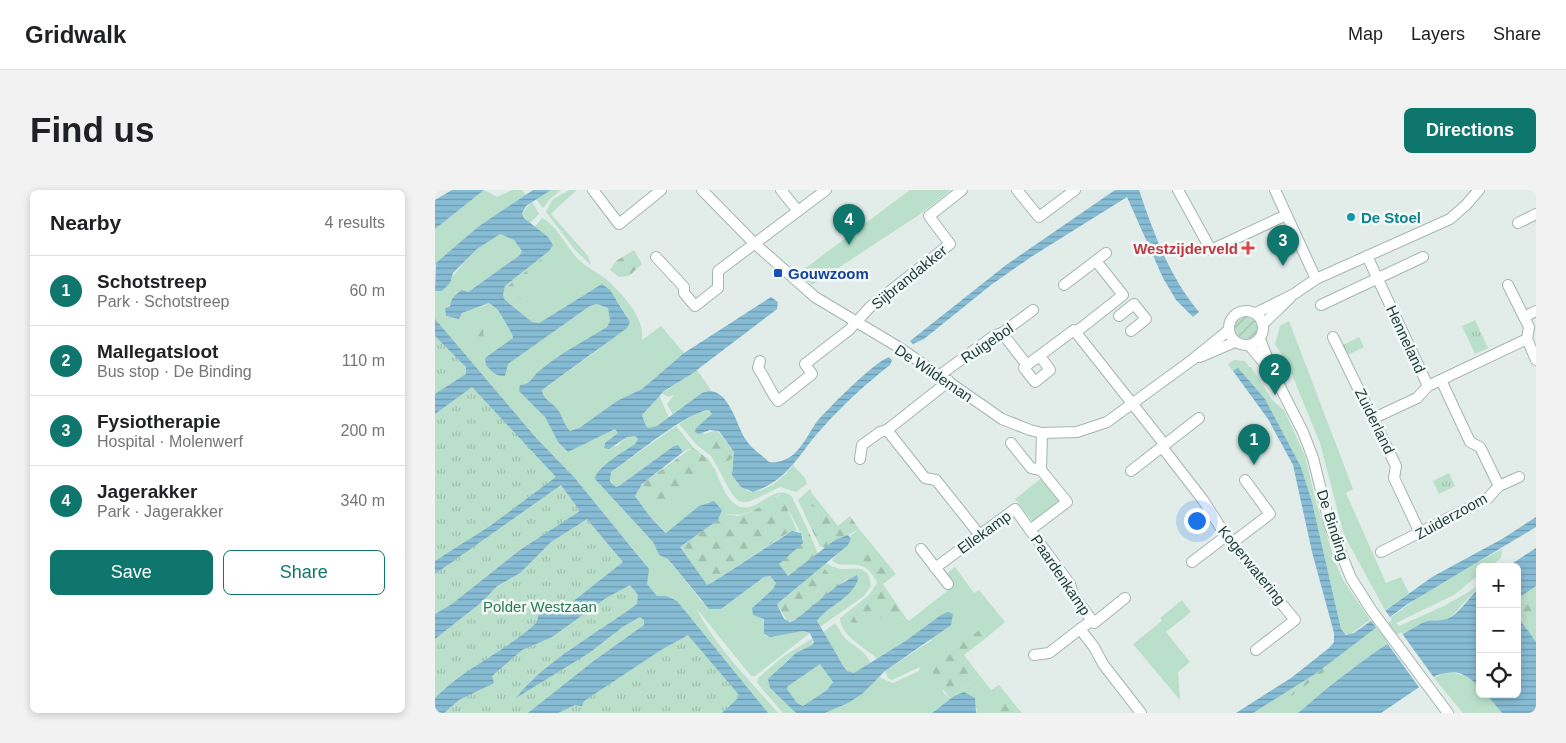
<!DOCTYPE html>
<meta charset="utf-8">
<style>
:root{--surface:#fff;--page:#f2f2f2;--text:#202124;--muted:#757577;--line:#e0e0e0;--accent:#0f766e}
body{margin:0;font-family:Helvetica,sans-serif;background:var(--page);color:var(--text)}
.controls{position:absolute;right:15px;bottom:15px;display:grid;overflow:hidden;border-radius:8px;box-shadow:0 2px 8px #0003}
.controls button{width:45px;height:45px;display:grid;place-items:center;padding:0;border:0;border-bottom:1px solid var(--line);background:var(--surface);color:var(--text);font:25px sans-serif}
.you{position:absolute;left:761px;top:330px;width:18px;height:18px;margin:-12px;border:4px solid #fff;border-radius:50%;background:#1a73e8;box-shadow:0 0 0 8px #1a73e833}
.badge{display:grid;place-items:center;width:32px;height:32px;border-radius:50%;background:var(--accent);color:#fff;font-size:16px;font-weight:700}
.pin{position:absolute;translate:-50% -41px;filter:drop-shadow(0 1px 2px #0008)}
.pin::after{content:'';position:absolute;top:26px;width:18px;height:15px;background:inherit;clip-path:polygon(0 0,100% 0,50% 100%)}
.list{margin:0;padding:0;list-style:none}
h2{display:flex;justify-content:space-between;align-items:center;height:65px;margin:0;padding:0 20px;font-size:21px}
h2 small{font-size:16px;font-weight:400;color:var(--muted)}
.list li{display:grid;grid-template-columns:32px 1fr auto;gap:15px;align-items:center;box-sizing:border-box;height:70px;padding:0 20px;border-top:1px solid var(--line)}
.list b{display:block;font-size:19px;white-space:nowrap}
.list p{margin:0;font-size:16px;white-space:nowrap;color:var(--muted)}
.list em{font-size:16px;font-style:normal;color:var(--muted)}
.actions{display:flex;gap:10px;padding:15px 20px}
.actions a{flex:1;padding:11px 0;border:1px solid var(--accent);border-radius:8px;text-align:center;font-size:18px;color:var(--accent)}
.actions .main{background:var(--accent);color:#fff}
.icon{flex:none;width:28px;height:28px;fill:none;stroke:currentColor;stroke-width:2;stroke-linecap:round;stroke-linejoin:round}
.map{position:relative;flex:none;width:1101px;height:523px;overflow:hidden;border-radius:8px}
header{display:flex;align-items:center;gap:30px;box-sizing:border-box;height:70px;padding:0 25px;background:var(--surface);border-bottom:1px solid var(--line)}
header strong{font-size:24px}
nav{display:flex;gap:28px;margin-inline-start:auto;font-size:18px}
.intro{display:flex;align-items:center;justify-content:space-between;box-sizing:border-box;height:120px;padding:0 30px}
h1{margin:0;font-size:35px}
.button{padding:12px 22px;border-radius:8px;background:var(--accent);color:#fff;font-size:18px;font-weight:700}
main{display:flex;gap:30px;padding:0 30px}
aside{flex:1;background:var(--surface);border-radius:8px;box-shadow:0 2px 8px #0003}
.map>svg:first-child{display:block}
.grass{fill:#badfca}
.forest{fill:url(#forest-firs)}
.park{fill:url(#park-tufts)}
.garden{fill:url(#garden-furrows)}
.water{fill:url(#water-rules);fill-rule:evenodd}
.pier{fill:#e2edea}
.lines{fill:none;stroke-linecap:round;stroke-linejoin:round}
.minor-casing{stroke:#a4b5b2;stroke-width:12}
.minor{stroke:#fff;stroke-width:10}
.culture-dot{fill:#0f9aa8;stroke:#f3f9f7;stroke-width:2}
.health-dot{fill:#e0444e;stroke:#f3f9f7;stroke-width:2}
.transit-dot{fill:#1a4fb4;stroke:#f3f9f7;stroke-width:2}
.labels{text-anchor:middle;dominant-baseline:central;stroke-width:5;stroke-linejoin:round;paint-order:stroke}
.culture-label{font-size:15px;font-weight:bold;fill:#0d838f;stroke:#f3f9f7;text-anchor:start}
.health-label{font-size:15px;font-weight:bold;fill:#be3a42;stroke:#f3f9f7;text-anchor:end}
.transit-label{font-size:15px;font-weight:bold;fill:#164399;stroke:#f3f9f7;text-anchor:start}
.street-label{font-size:15px;fill:#213f3c;stroke:#f3f9f7}
.park-label{font-size:15px;fill:#297855;stroke:#f3f9f7}
</style>
<header>
<strong>Gridwalk</strong>
<nav><a>Map</a><a>Layers</a><a>Share</a></nav>
</header>
<div class="intro"><h1>Find us</h1><a class="button">Directions</a></div>
<main>
<aside>
<h2>Nearby<small>4 results</small></h2>
<ul class="list">
<li><span class="badge">1</span><div><b>Schotstreep</b><p>Park · Schotstreep</p></div><em>60 m</em></li>
<li><span class="badge">2</span><div><b>Mallegatsloot</b><p>Bus stop · De Binding</p></div><em>110 m</em></li>
<li><span class="badge">3</span><div><b>Fysiotherapie</b><p>Hospital · Molenwerf</p></div><em>200 m</em></li>
<li><span class="badge">4</span><div><b>Jagerakker</b><p>Park · Jagerakker</p></div><em>340 m</em></li>
</ul>
<div class="actions"><a class="main">Save</a><a>Share</a></div>
</aside>
<div class="map">
<svg width="1101" height="523" viewBox="0 0 1101 523">
<defs>
<pattern id="forest-firs" width="22" height="20" patternUnits="userSpaceOnUse" patternTransform="scale(1.25)"><rect width="22" height="20" fill="#badfca"/><path d="M5 1l3.5 6h-7zM16 11l3.5 6h-7z" fill="#a0c0ae"/></pattern>
<pattern id="park-tufts" width="24" height="20" patternUnits="userSpaceOnUse" patternTransform="scale(1.25)"><rect width="24" height="20" fill="#badfca"/><path d="M3 7l-1-3M5 7V3M7 7l1-3M15 17l-1-3M17 17v-4M19 17l1-3" fill="none" stroke="#a0c0ae"/></pattern>
<pattern id="garden-furrows" width="10" height="10" patternUnits="userSpaceOnUse" patternTransform="scale(1.25)"><rect width="10" height="10" fill="#badfca"/><path d="M-1 1l2-2M0 10L10 0M9 11l2-2" fill="none" stroke="#a0c0ae"/></pattern>
<pattern id="water-rules" width="6" height="5" patternUnits="userSpaceOnUse" patternTransform="scale(1.25)"><rect width="6" height="5" fill="#87bcd5"/><path d="M0 2.5h6" fill="none" stroke="#6e9aae"/></pattern>
</defs>
<rect width="100%" height="100%" fill="#e2edea"/>
<g class="grass">
<path d="M49,0L62,7L77,0H87L91,5L44,36L0,75V39Z"/>
<path d="M116,0H126L115,9L108,18L101,9Z"/>
<path d="M475,0H516L484,25L377,95L364,83Z"/>
<path d="M117,10L122,18L116,24L153,66L156,75L140,60L111,22Z"/>
<path d="M97,12L104,24L94,34L87,23Z"/>
<path d="M107,28C122,35 131,57 143,69C151,77 162,82 171,89C187,104 210,127 207,150L226,136L249,163L207,199L182,211L138,242C126,236 124,217 112,212L107,200L163,160L192,126L181,109L157,101L104,133L97,132L70,110L68,105L70,96L113,61V47L99,38Z"/>
<path d="M65,44L79,50L87,61L85,65L10,118L11,126L23,128C31,117 44,120 54,113L63,120L77,144L78,148L62,162L53,166L69,184L73,174L155,116L162,114L173,118L175,131L173,137L133,161L88,196L110,227L123,252L133,262L180,239L184,243L170,253L169,257L182,256L192,247L200,246L203,249L200,254L160,289L218,352L224,365L233,369L267,412L286,419L329,387L335,386L341,393L338,399L320,415L330,433L329,444L330,446L368,441L375,443L320,486H316L261,418C281,458 314,489 343,523H333L242,411L222,406L212,394L207,370L139,287L0,146V101H7C23,79 40,56 65,44Z"/>
<path d="M854,131L918,299L911,303L951,393L966,387L974,403L950,420L909,345L885,253L853,175L840,154L845,136Z"/>
<path d="M799,170L810,171L814,177H816L838,211L849,220L857,237L870,266L882,315L900,371L908,390L935,430L914,445L908,443L906,439L877,312L866,277L837,223L803,179L798,181L793,174Z"/>
<path d="M262,180L278,203L271,201L238,225L232,214L239,205L233,207L227,203Z"/>
<path d="M224,205L234,228L222,236L214,239L211,236L207,225Z"/>
<path d="M274,220L277,224L269,233L261,238L269,244L282,240L262,255L244,234L260,224Z"/>
<path d="M241,236L258,257L248,262L243,255L239,256L184,296L181,297L174,288L176,282Z"/>
<path d="M299,267L297,280L312,301C329,305 348,288 358,275L370,288L372,294L361,302L345,297C301,318 306,322 283,278Z"/>
<path d="M280,280C285,291 290,307 300,314C319,329 340,290 357,307L374,342L367,346L345,304C328,315 313,328 292,324L283,330L287,320L275,312L264,316L232,343L216,328L200,306L207,294L223,319Z"/>
<path d="M608,287L626,311L598,332L580,309Z"/>
<path d="M375,299L377,303L376,302L371,319L377,316C385,320 384,327 382,334L376,338L363,310Z"/>
<path d="M424,339L434,351L417,366C430,373 445,383 442,400L410,427C429,426 457,421 474,431L517,397L509,386L520,377L539,403L544,400L570,432L551,448L545,440L531,450L526,444L518,452L508,502L515,509L497,523H390L413,513L444,487L458,493L484,481L485,477L457,490L453,488L450,481L497,450H472L442,469C429,456 406,447 405,428L434,405L442,393C429,362 409,383 397,370L416,349L415,346Z"/>
<path d="M1067,359L1066,368L1054,377H1045V384L1019,405L961,433L964,436L1011,415L1045,395L1017,426L1005,432L1000,430C948,452 906,486 863,523H818L830,515L837,519L899,475L898,469L999,396Z"/>
<path d="M391,373C394,375 398,377 402,378C415,382 434,370 436,396L429,406L385,437L382,431L414,388L404,395L387,376Z"/>
<path d="M747,410L756,422L731,442L755,472L743,482L745,510L698,454L727,431L725,428Z"/>
<path d="M400,433C404,438 407,446 412,450C422,458 430,461 436,473L419,483L412,481L388,442Z"/>
<path d="M378,448L377,455C359,463 339,478 335,498L361,523H348L322,493L323,488L349,466Z"/>
<path d="M385,473L398,492L392,500L368,516L362,513L352,499L353,496Z"/>
<path d="M1011,481L1032,486L1045,498V504H1051L1067,523H1028L999,488Z"/>
<path d="M545,486L556,500L559,498L564,505L545,523H541L542,519L529,502L519,506Z"/>
</g>
<g class="forest">
<path d="M134,0H142L122,18L117,10Z"/>
<path d="M199,60L207,74L194,86L184,87L175,80L181,71Z"/>
<path d="M115,62L118,70L102,80L101,86L88,96L83,95L82,104L87,110L80,111L70,103L73,96Z"/>
<path d="M41,133L48,135L49,161L46,162L38,154Z"/>
<path d="M282,240L299,262V267L283,278L276,266L262,255Z"/>
<path d="M258,257L274,270L280,280L223,320L207,294Z"/>
<path d="M376,302L403,336L415,326L424,339L390,358L385,356L376,338L382,334C384,326 385,320 377,316L371,319L368,317L367,310Z"/>
<path d="M346,304L362,341L351,344L278,392L272,395L269,392L245,357L283,330L287,324L303,326L316,322Z"/>
<path d="M374,342L383,364L353,386L344,374L368,349L367,346Z"/>
<path d="M434,351L461,384L448,394L473,431C452,417 435,438 412,431L410,427L442,400C445,382 430,373 416,366Z"/>
<path d="M387,376L404,395L360,430L352,431L342,414Z"/>
<path d="M1101,396V452L1082,426V409Z"/>
<path d="M545,440L551,448L529,465L545,486L515,509L498,485L499,465L526,444L531,449Z"/>
<path d="M898,469L899,475L837,520L830,515L880,484Z"/>
<path d="M564,495L587,523H545L564,505L559,498Z"/>
</g>
<g class="park">
<path d="M1040,130L1053,158L1040,164L1027,136Z"/>
<path d="M0,136L214,379L212,393L222,406H231L242,411L333,523H0Z"/>
<path d="M924,147L929,157L911,166L906,156Z"/>
<path d="M1014,283L1020,296L1004,304L998,291Z"/>
</g>
<circle class="garden" cx="811" cy="138" r="11"/>
<g class="water">
<path d="M17,0H49L0,39V10Z"/>
<path d="M98,0H116L91,16L87,23L89,28L113,47L118,55L114,61L70,96L68,105L70,110L97,132L104,133L167,94L175,100L195,132L192,138L107,200C109,212 120,213 125,223C128,230 130,235 135,241L144,238L182,211L207,199L249,163L336,107L343,112L342,119L258,183L229,201L207,225L211,236L214,238L222,236L267,203C293,192 301,236 311,250C317,259 327,265 334,272C341,274 354,269 359,264C370,254 375,240 384,229C396,216 439,172 454,167L457,170L455,175C432,193 410,213 390,235C364,262 356,289 318,302L306,297L297,285L299,262L284,241L275,240L264,244L260,242L261,238L277,224L274,220C251,222 197,268 176,282L175,291L181,297L184,296L239,256L243,255L248,262L207,294L200,306L216,328L231,343L264,316L279,311L287,320L283,330L245,357L270,392L272,395L278,392L357,341L366,343L368,353L344,374L353,386L400,350L413,345L416,349L413,355L342,414L349,429L355,432L360,430L402,396L422,385L423,389C418,408 393,415 382,431L409,477L412,481L419,483L472,450L506,425L513,422L518,424L516,435L450,481L427,504L413,513L390,523H361L335,498L333,489L361,463L377,455L379,452L375,443L368,441L335,447L329,444V429L318,425L317,418L338,399L341,393L335,386L329,387L286,419H274L233,369L224,365L218,352L160,289C160,278 190,261 200,254L203,249L200,246L192,247L174,259L169,258L170,253L183,243L180,239L133,262L123,252L110,227L84,201L85,195C94,195 97,188 103,182C124,164 149,151 172,137L175,131L173,118L162,114L155,116L73,174L70,186C62,187 56,181 51,175L50,168L78,148L77,144L63,120L54,113L27,123L24,129L11,126L10,118L15,116C16,108 20,105 27,100L33,102L85,65L87,61L79,50L65,44L42,59L18,83L15,93L7,101H0L1,73L44,36ZM385,474L398,492L392,500L368,516L362,513L352,499L353,496Z"/>
<path d="M680,0H704C719,44 734,86 764,122L758,127L741,110L728,88L692,7L596,67L556,95L489,149L478,154L475,151L571,75Z"/>
<path d="M0,129L102,249L139,287L214,379L212,394L222,406H231L242,411L333,523H287L302,509L304,505L253,445L226,460L149,511L147,516L140,515L123,523H93L160,470L209,435V430L205,427L189,436L154,463L81,508C111,470 163,443 202,414L203,405L195,395L171,408L117,447L87,460L57,486L59,493L24,510L9,523H0V508C29,478 68,463 99,435C104,431 102,426 105,423H120L126,421L188,372L152,329L116,352L85,383L62,396L48,411L0,449V424L17,414L85,360L145,321L126,295L0,384V371L55,336L121,287L37,197L0,224V204L31,184V177L0,146Z"/>
<path d="M803,178L830,209L866,277L877,312L906,439L911,445L919,443L997,387L1067,349L1101,327V337L971,415L880,484L818,523H801L856,488L894,458L899,452V443L877,362L858,275L833,229L798,181Z"/>
<path d="M1101,358V396L1082,409V377H1072Z"/>
<path d="M1045,397V498C1030,483 1023,479 1002,485L946,523H863C902,489 942,458 987,433C997,428 1006,433 1016,427C1025,422 1036,405 1045,397Z"/>
<path d="M1082,426L1101,452V523H1067L1051,504H1082Z"/>
<path d="M529,502L540,508L541,523H497L519,506Z"/>
</g>
<g class="pier">
<path d="M948,417L957,430L943,440L934,428Z"/>
<path d="M966,442L1000,489L986,500L952,453Z"/>
</g>
<g class="lines">
<g class="minor-casing">
<g id="minor">
<path d="M158,0L184,34L226,0"/>
<path d="M267,0L319,53L380,107L465,158L567,229L595,240L607,243L642,242L672,232L757,170L794,140"/>
<path d="M346,0L363,21"/>
<path d="M582,0L604,27L640,0"/>
<path d="M743,0L776,60L851,25"/>
<path d="M840,0L881,89"/>
<path d="M1083,33L1101,24"/>
<path d="M932,66L993,196L1092,149"/>
<path d="M221,67L249,97V103L260,116L283,98V81L391,0"/>
<path d="M629,95L671,63"/>
<path d="M1073,95L1094,137L1092,149L1101,170"/>
<path d="M886,115L988,67"/>
<circle cx="811" cy="138" r="17"/>
<path d="M821,123L859,104L881,89L1015,29L1031,15L1044,0"/>
<path d="M684,126L699,114L711,129L696,141"/>
<path d="M1089,127L1101,121"/>
<path d="M828,134L855,108"/>
<path d="M641,142L688,105L661,71"/>
<path d="M567,143L592,175L639,140L730,255"/>
<path d="M898,147L961,276L959,288L985,343"/>
<path d="M825,149L838,183"/>
<path d="M814,155L839,185L868,242L878,268L895,336L916,388L937,421L1013,523"/>
<path d="M765,167L800,152"/>
<path d="M325,171L323,178C331,189 334,200 343,211L377,184L370,174L414,140L435,117L515,54L494,26L527,0"/>
<path d="M592,175L589,178L600,192L615,180L605,166"/>
<path d="M505,185L560,145L567,143L598,120"/>
<path d="M1006,190L1035,252L1045,257L1064,296"/>
<path d="M937,229L982,208L993,196"/>
<path d="M452,240L490,288L501,290L544,344"/>
<path d="M727,257L768,310L791,346L860,430L821,460"/>
<path d="M425,269L427,255L445,242L452,240L514,191"/>
<path d="M606,280L607,243"/>
<path d="M696,281L764,228"/>
<path d="M595,340L635,394L638,405L659,433L690,408"/>
<path d="M797,353L835,324L810,290"/>
<path d="M486,359L513,394"/>
<path d="M946,362L1053,308L1064,296L1084,287"/>
<path d="M757,372L791,346"/>
<path d="M500,378L580,319L595,340L632,312L606,280L596,278L576,253"/>
<path d="M657,430L645,439L659,457L668,474L706,523"/>
<path d="M599,465L614,463L645,439"/>
</g>
</g>
<use href="#minor" class="minor"/>
</g>
<circle class="culture-dot" cx="916" cy="27" r="5"/>
<path class="health-dot" d="M810.5 50.5h5v5h5v5h-5v5h-5v-5h-5v-5h5z"/>
<rect class="transit-dot" x="338" y="78" width="10" height="10" rx="2.5"/>
<g class="labels">
<g class="culture-label">
<text x="926" y="27">De Stoel</text>
</g>
<g class="health-label">
<text x="803" y="58">Westzijderveld</text>
</g>
<g class="transit-label">
<text x="353" y="83">Gouwzoom</text>
</g>
<g class="street-label">
<text transform="translate(474 87) rotate(-39)">Sijbrandakker</text>
<text transform="translate(971 149) rotate(65)">Henneland</text>
<text transform="translate(552 153) rotate(-34)">Ruigebol</text>
<text transform="translate(499 183) rotate(34)">De Wildeman</text>
<text transform="translate(940 231) rotate(64)">Zuiderland</text>
<text transform="translate(1016 326) rotate(-29)">Zuiderzoom</text>
<text transform="translate(898 335) rotate(72)">De Binding</text>
<text transform="translate(549 342) rotate(-36)">Ellekamp</text>
<text transform="translate(817 375) rotate(51)">Kogerwatering</text>
<text transform="translate(626 385) rotate(56)">Paardenkamp</text>
</g>
<g class="park-label">
<text x="105" y="416">Polder Westzaan</text>
</g>
</g>
</svg>
<div class="controls">
<button>+</button>
<button>−</button>
<button><svg class="icon" aria-label="locate" viewBox="0 0 24 24"><circle cx="12" cy="12" r="6"/><path d="M12 2v4M12 18v4M2 12h4M18 12h4"/></svg></button>
</div>
<div class="you"></div>
<div class="pin badge" style="left:819px;top:275px">1</div>
<div class="pin badge" style="left:840px;top:205px">2</div>
<div class="pin badge" style="left:848px;top:76px">3</div>
<div class="pin badge" style="left:414px;top:55px">4</div>
</div>
</main>
